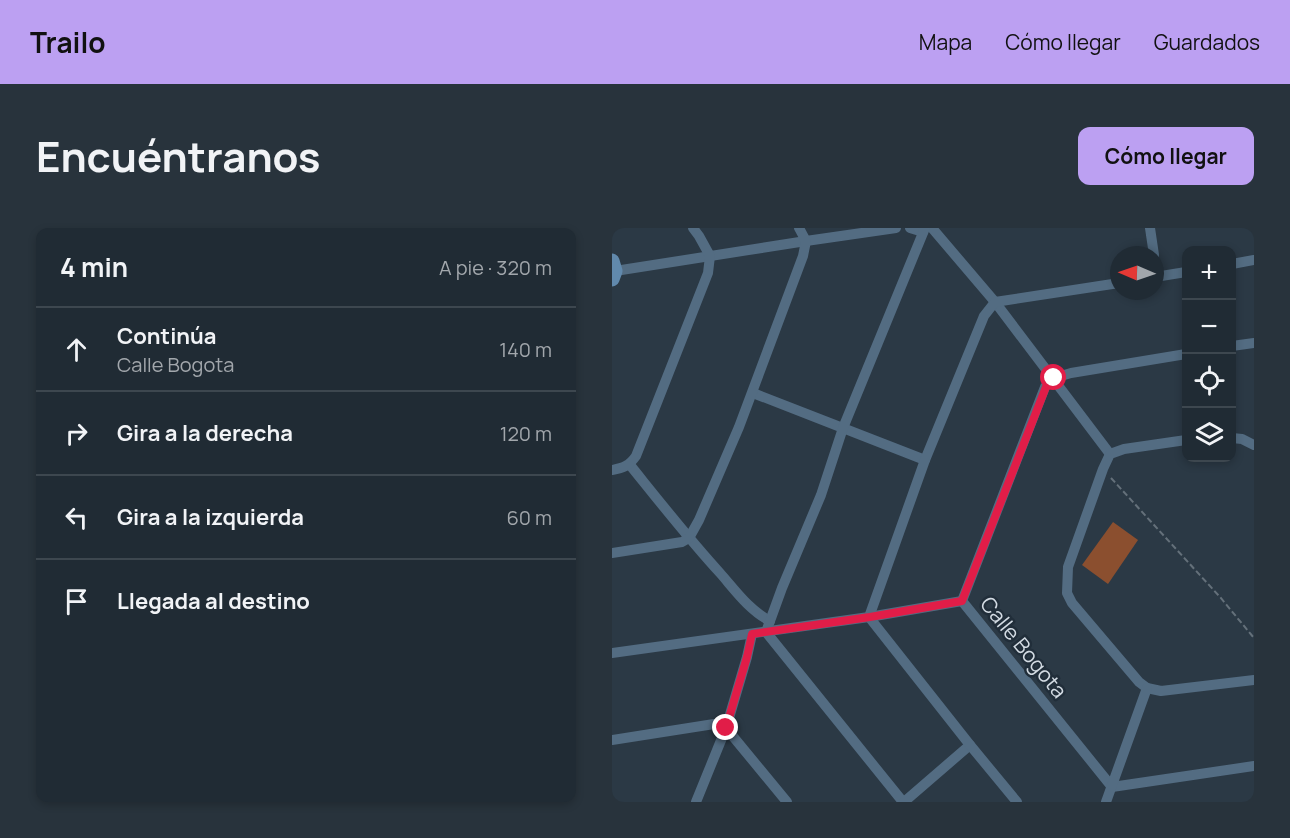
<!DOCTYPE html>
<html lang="es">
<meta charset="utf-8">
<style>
:root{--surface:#202b34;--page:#28333c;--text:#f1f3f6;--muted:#a2a7ac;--line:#3d474f;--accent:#bca0f2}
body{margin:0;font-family:Manrope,sans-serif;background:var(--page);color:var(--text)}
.controls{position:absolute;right:18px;top:18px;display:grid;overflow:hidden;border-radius:12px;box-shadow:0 3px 9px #0003}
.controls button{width:54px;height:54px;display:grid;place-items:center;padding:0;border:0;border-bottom:2px solid var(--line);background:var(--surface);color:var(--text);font:30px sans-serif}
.compass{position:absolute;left:498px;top:18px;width:54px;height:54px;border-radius:50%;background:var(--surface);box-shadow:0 3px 9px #0003;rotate:272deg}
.stop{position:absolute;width:18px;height:18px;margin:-14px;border:4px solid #e11d48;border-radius:50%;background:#fff}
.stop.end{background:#e11d48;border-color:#fff;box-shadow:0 2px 6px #0008}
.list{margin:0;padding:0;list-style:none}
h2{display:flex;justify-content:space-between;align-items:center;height:78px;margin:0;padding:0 24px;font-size:26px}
h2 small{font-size:20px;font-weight:400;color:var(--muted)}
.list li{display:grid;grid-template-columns:39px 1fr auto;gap:18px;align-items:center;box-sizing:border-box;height:84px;padding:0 24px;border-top:2px solid var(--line)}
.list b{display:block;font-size:22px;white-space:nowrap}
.list p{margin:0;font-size:20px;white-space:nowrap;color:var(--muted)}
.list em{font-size:20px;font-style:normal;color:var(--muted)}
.icon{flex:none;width:33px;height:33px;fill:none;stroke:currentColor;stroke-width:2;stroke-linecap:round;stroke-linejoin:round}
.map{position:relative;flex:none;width:642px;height:574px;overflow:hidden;border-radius:12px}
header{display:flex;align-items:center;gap:36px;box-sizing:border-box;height:84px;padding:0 30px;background:var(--accent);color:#111}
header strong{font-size:28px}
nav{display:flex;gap:33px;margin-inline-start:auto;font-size:21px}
.intro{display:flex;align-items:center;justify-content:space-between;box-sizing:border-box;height:144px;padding:0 36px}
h1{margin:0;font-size:42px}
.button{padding:15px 27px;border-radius:12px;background:var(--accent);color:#111;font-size:21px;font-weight:700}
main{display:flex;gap:36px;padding:0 36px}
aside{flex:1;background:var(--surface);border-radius:12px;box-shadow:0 3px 9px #0003}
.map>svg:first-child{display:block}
.green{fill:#8b4f2f}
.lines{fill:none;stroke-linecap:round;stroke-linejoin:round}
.path{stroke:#64707a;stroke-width:2;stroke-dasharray:6 3;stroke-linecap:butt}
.street{stroke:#536c82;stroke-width:10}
.secondary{stroke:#6189ac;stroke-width:15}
.route{stroke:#e11d48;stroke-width:8}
.labels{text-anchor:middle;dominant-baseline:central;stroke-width:5;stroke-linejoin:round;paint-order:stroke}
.street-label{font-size:21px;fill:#d3dbe3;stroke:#212e3a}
</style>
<header>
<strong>Trailo</strong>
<nav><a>Mapa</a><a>Cómo llegar</a><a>Guardados</a></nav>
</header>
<div class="intro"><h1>Encuéntranos</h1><a class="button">Cómo llegar</a></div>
<main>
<aside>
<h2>4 min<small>A pie · 320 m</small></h2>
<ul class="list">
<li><svg class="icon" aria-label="ahead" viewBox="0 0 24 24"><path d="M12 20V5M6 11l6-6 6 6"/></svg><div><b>Continúa</b><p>Calle Bogota</p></div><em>140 m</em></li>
<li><svg class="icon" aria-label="right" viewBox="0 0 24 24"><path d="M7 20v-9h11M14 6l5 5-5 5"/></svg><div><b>Gira a la derecha</b></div><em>120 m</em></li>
<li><svg class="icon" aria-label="left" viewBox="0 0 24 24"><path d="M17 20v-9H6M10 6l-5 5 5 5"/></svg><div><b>Gira a la izquierda</b></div><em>60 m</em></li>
<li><svg class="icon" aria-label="arrive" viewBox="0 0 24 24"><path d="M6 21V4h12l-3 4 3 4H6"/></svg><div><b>Llegada al destino</b></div></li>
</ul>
</aside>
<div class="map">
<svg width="642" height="574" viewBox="0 0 642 574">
<rect width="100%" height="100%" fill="#2b3945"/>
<path class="green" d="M501,294L526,312L496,356L470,337Z"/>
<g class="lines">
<path class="path" d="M499,250L608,369L642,410"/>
<g class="street">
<path d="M298,0L311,4"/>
<path d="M320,0L383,74L498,226"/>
<path d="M538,0L542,27"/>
<path d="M543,36L545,49"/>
<path d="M620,36L642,32"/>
<path d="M3,43L194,13L284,0"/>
<path d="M543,49L574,44"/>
<path d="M620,118L642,115"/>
<path d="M141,165L313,232"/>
<path d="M620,210L630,211L642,217"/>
<path d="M574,212L512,221L498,226L491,241L456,339L455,365L460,375L527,454L535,460L549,463L642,452"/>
<path d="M18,237C47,273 76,310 108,345C123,362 137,382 158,393"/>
<path d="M0,242C11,240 17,238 24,228L96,45L98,28L87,8L81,0"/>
<path d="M0,325L70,314L77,310L87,292L127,199L191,28L194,13L187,0"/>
<path d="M350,373L500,559L642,538"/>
<path d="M350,373L433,159L442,150L459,145L574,126"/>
<path d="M0,425L257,389L350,373"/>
<path d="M114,500L175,574"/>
<path d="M0,512L102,496L114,500"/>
<path d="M84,574L114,500L135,429L140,406"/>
<path d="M291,574L154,404L170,360L209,267L231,200L313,0"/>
<path d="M292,574L358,517"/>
<path d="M405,574L358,517L257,389L313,232L372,88L383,74L507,55"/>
<path d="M494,574L535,460"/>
</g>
<path class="secondary" d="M0,33L3,43L0,51"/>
</g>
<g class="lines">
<path class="route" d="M114,500L135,429L140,406L258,389L350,373L434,159L442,150"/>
</g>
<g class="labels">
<g class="street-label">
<text transform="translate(412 419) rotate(51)">Calle Bogota</text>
</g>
</g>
</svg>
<div class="controls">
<button>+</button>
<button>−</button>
<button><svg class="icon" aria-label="locate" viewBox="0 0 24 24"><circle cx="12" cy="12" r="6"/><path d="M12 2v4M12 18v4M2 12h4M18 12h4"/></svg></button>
<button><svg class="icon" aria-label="layers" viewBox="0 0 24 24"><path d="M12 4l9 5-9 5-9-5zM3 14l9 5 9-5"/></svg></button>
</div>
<svg class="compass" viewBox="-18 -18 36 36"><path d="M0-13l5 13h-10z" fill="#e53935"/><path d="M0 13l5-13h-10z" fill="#a2a7ac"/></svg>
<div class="stop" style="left:442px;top:150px"></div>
<div class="stop end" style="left:114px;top:500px"></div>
</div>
</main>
